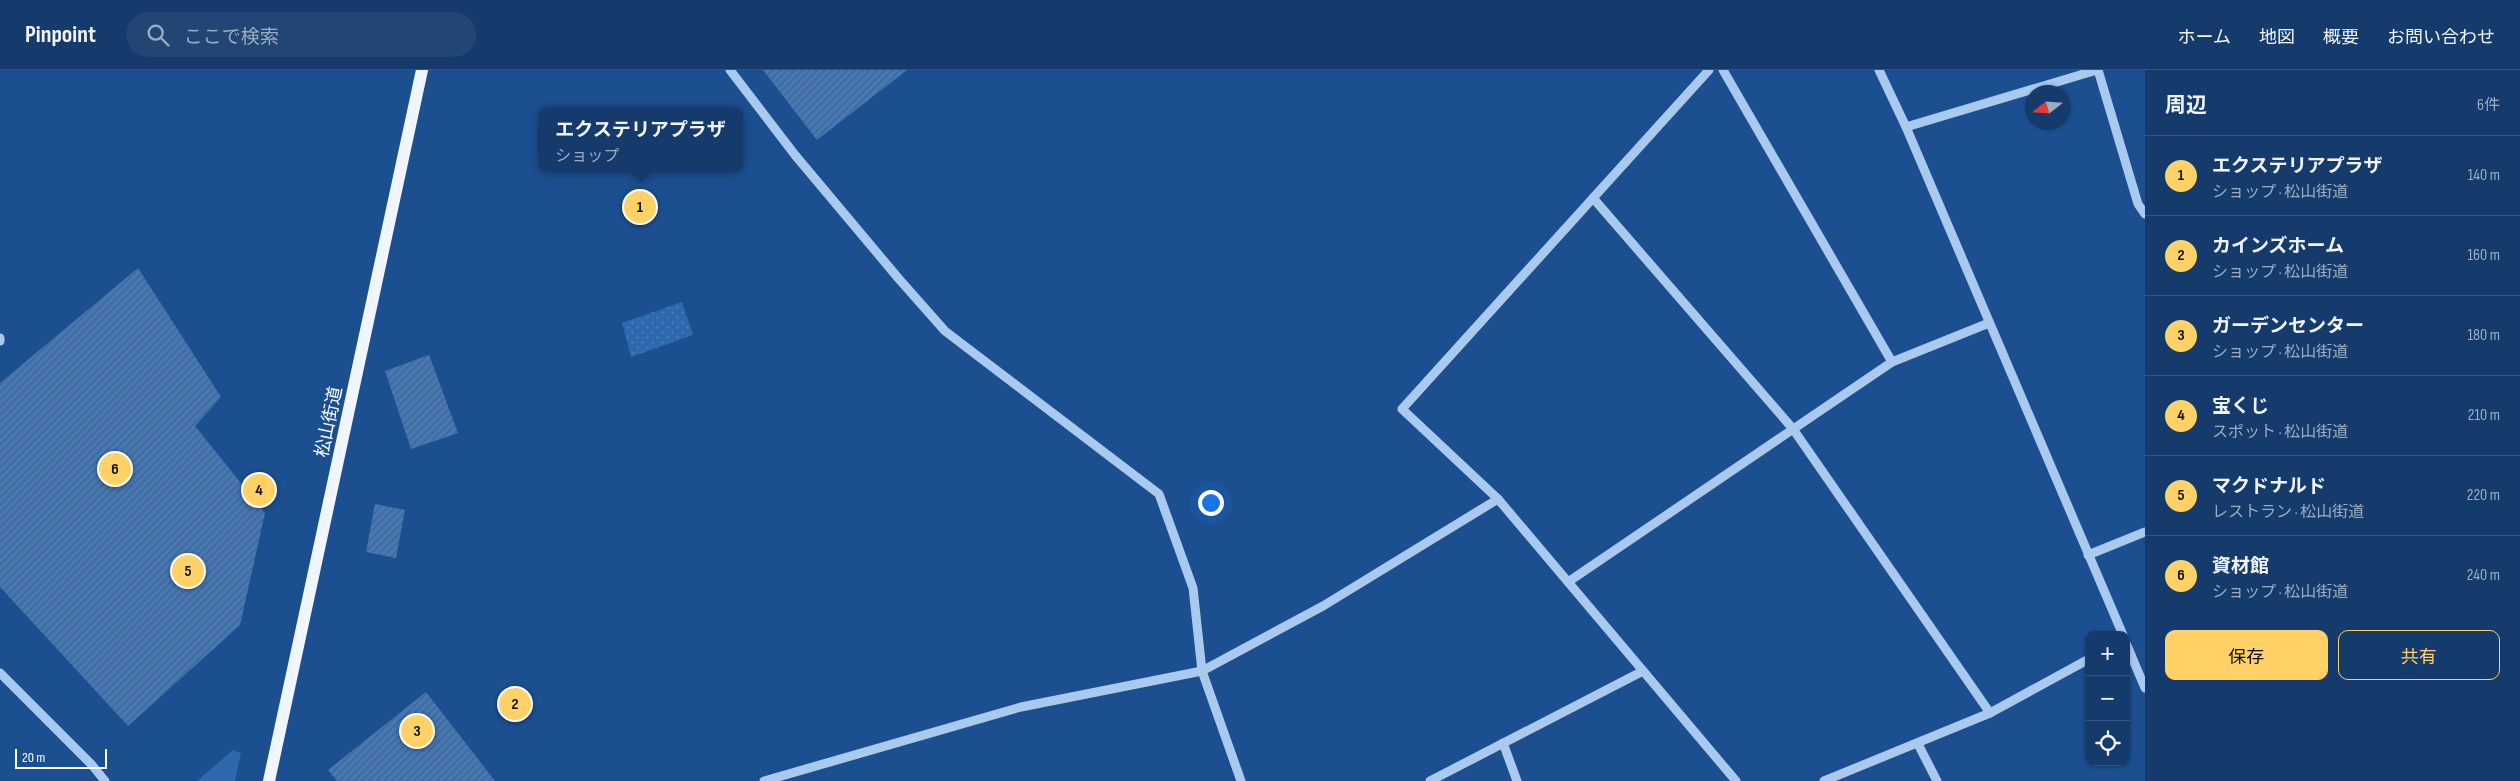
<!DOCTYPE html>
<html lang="ja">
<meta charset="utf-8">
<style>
:root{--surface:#143b6b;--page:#214673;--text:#f1f3f6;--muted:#9dadc1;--line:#33557e;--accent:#ffd166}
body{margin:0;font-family:"Sofia Sans Condensed","Noto Sans JP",sans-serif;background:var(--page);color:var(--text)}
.controls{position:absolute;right:15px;bottom:15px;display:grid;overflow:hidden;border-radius:10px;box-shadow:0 1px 4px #0004}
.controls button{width:45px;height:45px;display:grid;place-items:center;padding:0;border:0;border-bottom:1px solid var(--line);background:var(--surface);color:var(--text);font:25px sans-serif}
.compass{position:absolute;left:2025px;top:15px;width:45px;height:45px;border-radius:50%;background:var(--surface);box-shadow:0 1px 4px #0004;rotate:253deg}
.scale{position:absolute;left:15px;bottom:12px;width:92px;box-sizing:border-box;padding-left:5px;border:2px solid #fff;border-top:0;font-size:14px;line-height:18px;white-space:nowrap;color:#fff;-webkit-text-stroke:4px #1b4f8f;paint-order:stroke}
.you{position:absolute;left:1210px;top:432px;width:18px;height:18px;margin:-12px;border:4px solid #fff;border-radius:50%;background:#1a73e8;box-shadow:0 0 0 8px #1a73e833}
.badge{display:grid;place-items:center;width:32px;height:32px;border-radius:50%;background:var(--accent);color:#111;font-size:16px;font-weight:700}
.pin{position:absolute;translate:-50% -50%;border:2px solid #fff;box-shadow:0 1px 5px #0006}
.popup{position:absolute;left:538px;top:37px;width:205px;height:65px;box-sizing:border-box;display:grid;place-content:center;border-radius:10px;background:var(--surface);filter:drop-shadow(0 1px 4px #0005);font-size:16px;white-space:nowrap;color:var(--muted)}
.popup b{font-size:19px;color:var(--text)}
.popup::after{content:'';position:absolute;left:50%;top:100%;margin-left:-10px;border:10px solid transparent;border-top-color:var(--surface)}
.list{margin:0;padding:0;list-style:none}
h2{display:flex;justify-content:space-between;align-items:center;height:65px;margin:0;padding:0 20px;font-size:21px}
h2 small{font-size:16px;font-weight:400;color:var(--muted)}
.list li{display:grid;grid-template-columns:32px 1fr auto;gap:15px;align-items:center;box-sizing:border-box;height:80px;padding:0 20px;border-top:1px solid var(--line)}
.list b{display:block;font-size:19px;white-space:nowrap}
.list p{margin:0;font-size:16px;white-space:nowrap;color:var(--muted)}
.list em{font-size:16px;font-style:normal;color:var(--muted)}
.actions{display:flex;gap:10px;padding:15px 20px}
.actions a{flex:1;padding:11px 0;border:1px solid var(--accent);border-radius:10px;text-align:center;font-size:18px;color:var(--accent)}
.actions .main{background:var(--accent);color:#111}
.icon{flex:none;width:28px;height:28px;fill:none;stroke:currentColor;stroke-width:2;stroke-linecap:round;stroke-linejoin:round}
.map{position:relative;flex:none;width:2145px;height:711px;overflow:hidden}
header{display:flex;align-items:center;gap:30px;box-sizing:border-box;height:70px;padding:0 25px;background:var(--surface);border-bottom:1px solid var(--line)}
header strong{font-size:24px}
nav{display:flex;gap:28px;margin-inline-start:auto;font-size:18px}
.search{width:350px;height:45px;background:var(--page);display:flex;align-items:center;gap:12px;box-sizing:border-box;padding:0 18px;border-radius:28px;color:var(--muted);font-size:19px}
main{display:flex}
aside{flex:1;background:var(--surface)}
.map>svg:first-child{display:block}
.green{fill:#2e69ad}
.park{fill:url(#park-dots)}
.building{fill:url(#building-hatch)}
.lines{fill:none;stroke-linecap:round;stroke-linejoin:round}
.minor{stroke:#a9c9ee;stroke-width:9}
.major{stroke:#f0f6ff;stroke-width:12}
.labels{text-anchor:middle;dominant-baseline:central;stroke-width:4.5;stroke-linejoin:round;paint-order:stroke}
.street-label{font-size:18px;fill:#fff;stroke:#1b4f8f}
</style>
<header>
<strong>Pinpoint</strong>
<div class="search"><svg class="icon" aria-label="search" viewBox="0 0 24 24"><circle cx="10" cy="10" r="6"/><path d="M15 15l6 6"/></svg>ここで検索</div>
<nav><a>ホーム</a><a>地図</a><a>概要</a><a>お問い合わせ</a></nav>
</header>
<main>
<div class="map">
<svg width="2145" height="711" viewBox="0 0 2145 711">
<defs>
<pattern id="park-dots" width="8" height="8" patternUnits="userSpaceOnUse" patternTransform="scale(1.25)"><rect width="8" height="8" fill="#2e69ad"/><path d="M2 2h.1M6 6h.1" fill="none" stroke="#4d80b9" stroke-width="1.8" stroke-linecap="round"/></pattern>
<pattern id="building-hatch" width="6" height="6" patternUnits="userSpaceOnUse" patternTransform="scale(1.25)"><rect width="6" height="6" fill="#4478b7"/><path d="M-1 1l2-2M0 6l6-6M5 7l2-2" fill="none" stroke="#486282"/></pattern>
</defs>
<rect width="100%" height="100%" fill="#1b4f8f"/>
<path class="green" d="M233,680L241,683L235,711H197Z"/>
<path class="park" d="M682,232L693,265L631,287L622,253Z"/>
<g class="building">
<path d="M763,0H907L817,70Z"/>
<path d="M138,198L221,327L195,356L265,443L240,555L128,656L0,517V313Z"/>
<path d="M429,285L458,363L411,379L385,301Z"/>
<path d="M259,411L267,421L258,429L250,419Z"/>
<path d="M375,434L405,440L396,488L366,482Z"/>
<path d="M426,622L495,711H337L328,700Z"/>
</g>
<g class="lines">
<g class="minor">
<path d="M730,0L795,85L899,209L945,261L1159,424L1193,518L1202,601L1241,711"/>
<path d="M1709,0L1402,339L1498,429L1736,711"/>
<path d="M1723,0L1892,292"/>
<path d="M1879,0L1906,57L2123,565"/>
<path d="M2098,0L2138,134L2145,144"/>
<path d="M1906,57L2097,0"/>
<path d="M1593,128L1793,359L1990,643"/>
<path d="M0,268V271"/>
<path d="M2088,485L2145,462"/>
<path d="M1568,512L1892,292L1989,253"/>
<path d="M2126,573L2145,618"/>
<path d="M0,603L92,695L105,711"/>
<path d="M1503,673L1517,711"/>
<path d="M1918,674L1937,711"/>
<path d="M764,711L1021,637L1202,601L1323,536L1498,429"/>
<path d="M1430,711L1643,601"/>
<path d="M1824,711L1990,643L2089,589"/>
</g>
<path class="major" d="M269,711L422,0"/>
</g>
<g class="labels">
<g class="street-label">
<text transform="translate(329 352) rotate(-78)">松山街道</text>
</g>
</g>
</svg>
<div class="controls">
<button>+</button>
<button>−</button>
<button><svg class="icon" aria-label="locate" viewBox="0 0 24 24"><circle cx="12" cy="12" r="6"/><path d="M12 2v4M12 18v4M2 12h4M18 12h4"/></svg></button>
</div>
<svg class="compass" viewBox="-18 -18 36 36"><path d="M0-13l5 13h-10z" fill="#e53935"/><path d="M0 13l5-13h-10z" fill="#9dadc1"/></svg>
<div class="scale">20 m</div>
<div class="you"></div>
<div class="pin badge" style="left:640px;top:137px">1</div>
<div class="popup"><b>エクステリアプラザ</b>ショップ</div>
<div class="pin badge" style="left:515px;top:634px">2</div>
<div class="pin badge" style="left:417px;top:661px">3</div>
<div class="pin badge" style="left:259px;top:420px">4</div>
<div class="pin badge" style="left:188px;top:501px">5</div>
<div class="pin badge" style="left:115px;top:399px">6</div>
</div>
<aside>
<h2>周辺<small>6件</small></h2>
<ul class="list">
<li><span class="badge">1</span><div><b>エクステリアプラザ</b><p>ショップ · 松山街道</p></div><em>140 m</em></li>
<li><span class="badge">2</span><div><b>カインズホーム</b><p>ショップ · 松山街道</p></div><em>160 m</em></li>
<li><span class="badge">3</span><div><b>ガーデンセンター</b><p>ショップ · 松山街道</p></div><em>180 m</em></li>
<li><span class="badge">4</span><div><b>宝くじ</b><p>スポット · 松山街道</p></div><em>210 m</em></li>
<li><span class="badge">5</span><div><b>マクドナルド</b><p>レストラン · 松山街道</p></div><em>220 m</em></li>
<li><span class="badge">6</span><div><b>資材館</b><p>ショップ · 松山街道</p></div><em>240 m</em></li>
</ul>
<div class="actions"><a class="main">保存</a><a>共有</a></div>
</aside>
</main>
